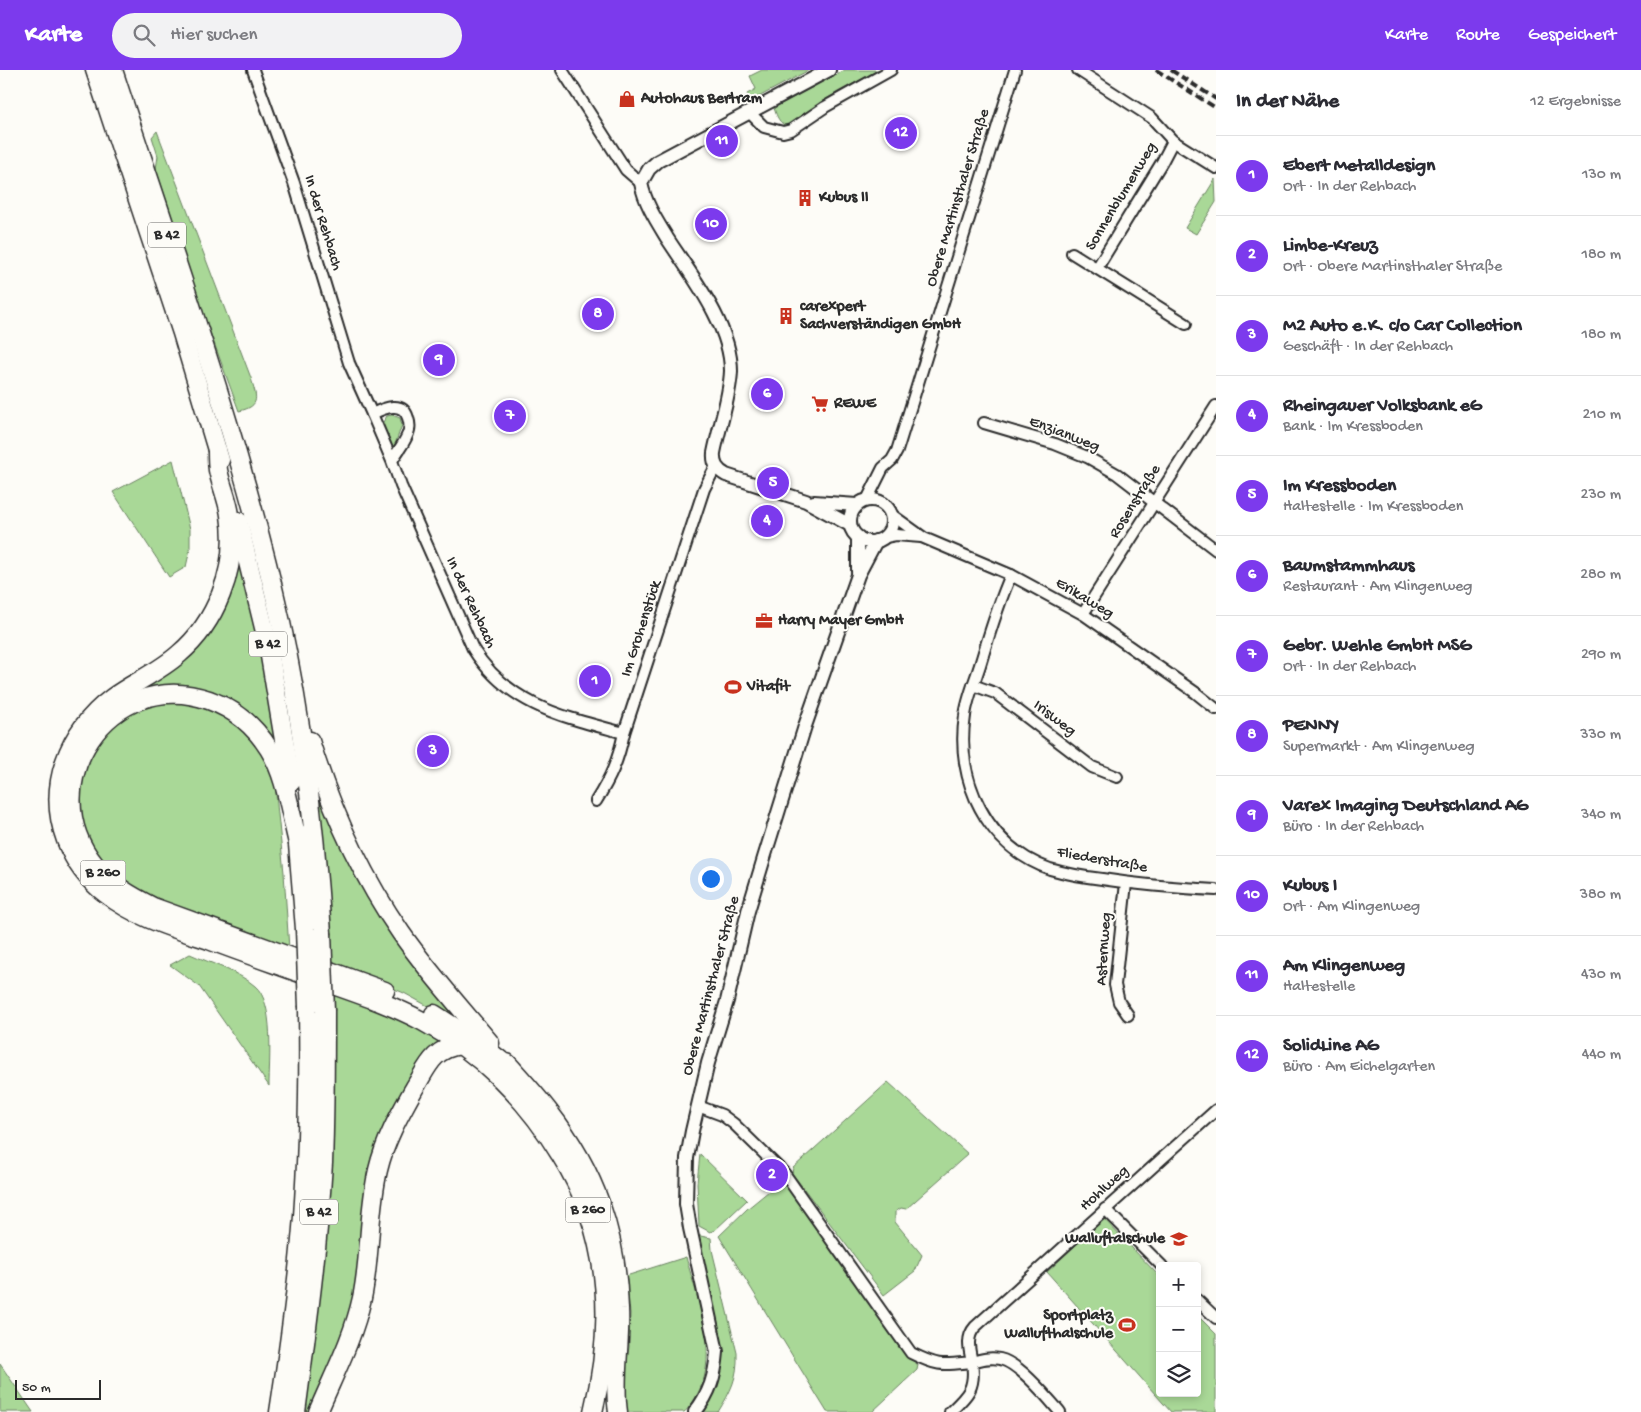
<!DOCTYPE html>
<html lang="de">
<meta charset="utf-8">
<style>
:root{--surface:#fff;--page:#f2f2f3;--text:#2b2b33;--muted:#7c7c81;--line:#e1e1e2;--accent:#7c3aed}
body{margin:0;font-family:"Gochi Hand",sans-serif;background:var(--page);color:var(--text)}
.controls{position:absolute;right:15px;bottom:15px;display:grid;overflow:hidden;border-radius:5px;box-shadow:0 2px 8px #0003}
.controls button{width:45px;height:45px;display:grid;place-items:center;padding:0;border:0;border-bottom:1px solid var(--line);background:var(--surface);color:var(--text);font:25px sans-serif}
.scale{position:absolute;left:15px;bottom:12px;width:86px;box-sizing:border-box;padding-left:5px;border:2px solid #2b2b2b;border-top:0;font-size:14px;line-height:18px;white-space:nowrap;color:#2b2b2b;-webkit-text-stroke:4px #fdfcf7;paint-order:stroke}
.you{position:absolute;left:710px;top:808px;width:18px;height:18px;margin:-12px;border:4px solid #fff;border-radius:50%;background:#1a73e8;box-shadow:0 0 0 8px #1a73e833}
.badge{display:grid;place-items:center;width:32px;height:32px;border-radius:50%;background:var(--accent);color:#fff;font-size:16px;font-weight:700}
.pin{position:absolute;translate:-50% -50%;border:2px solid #fff;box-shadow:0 1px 5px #0006}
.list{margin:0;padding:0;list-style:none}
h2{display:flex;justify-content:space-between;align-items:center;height:65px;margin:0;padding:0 20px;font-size:21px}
h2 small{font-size:16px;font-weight:400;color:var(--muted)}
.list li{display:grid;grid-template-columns:32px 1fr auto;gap:15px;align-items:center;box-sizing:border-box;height:80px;padding:0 20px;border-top:1px solid var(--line)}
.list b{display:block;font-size:19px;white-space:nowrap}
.list p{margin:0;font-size:16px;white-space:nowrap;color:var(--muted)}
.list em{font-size:16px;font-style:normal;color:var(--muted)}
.icon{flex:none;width:28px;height:28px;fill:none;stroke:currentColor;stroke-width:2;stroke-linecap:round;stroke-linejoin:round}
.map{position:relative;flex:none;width:1216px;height:1342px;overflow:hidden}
header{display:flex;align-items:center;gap:30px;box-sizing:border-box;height:70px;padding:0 25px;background:var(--accent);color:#fff}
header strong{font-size:24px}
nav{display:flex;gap:28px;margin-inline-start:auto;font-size:18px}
.search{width:350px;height:45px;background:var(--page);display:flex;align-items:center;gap:12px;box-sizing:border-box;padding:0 18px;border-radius:28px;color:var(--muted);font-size:19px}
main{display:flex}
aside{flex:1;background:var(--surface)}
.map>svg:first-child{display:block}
.green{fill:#a9d897;stroke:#6a8261}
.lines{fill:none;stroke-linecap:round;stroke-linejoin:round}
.minor-casing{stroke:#2b2b2b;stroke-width:14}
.tertiary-casing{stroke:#2b2b2b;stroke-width:16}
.trunk-casing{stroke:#2b2b2b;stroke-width:21}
.minor{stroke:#fdfcf7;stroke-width:10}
.tertiary{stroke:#fdfcf7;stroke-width:12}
.trunk{stroke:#fdfcf7;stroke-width:18}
.rail{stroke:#2b2b2b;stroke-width:4;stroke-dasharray:8 4;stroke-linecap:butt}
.trunk-bridge-casing{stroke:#2b2b2b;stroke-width:21;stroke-linecap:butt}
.trunk-bridge{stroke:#fdfcf7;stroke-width:18}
.labels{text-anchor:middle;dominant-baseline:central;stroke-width:4;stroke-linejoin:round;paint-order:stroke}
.shield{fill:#fdfcf7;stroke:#6a6a68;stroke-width:1}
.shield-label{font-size:15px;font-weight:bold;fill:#2b2b2b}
.poi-label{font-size:16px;font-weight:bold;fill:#2b2b2b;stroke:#fdfcf7;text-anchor:start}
.street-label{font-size:16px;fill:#2b2b2b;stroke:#fdfcf7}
</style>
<header>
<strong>Karte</strong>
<div class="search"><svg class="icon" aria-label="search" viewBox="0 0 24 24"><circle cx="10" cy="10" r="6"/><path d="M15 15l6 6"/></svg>Hier suchen</div>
<nav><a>Karte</a><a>Route</a><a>Gespeichert</a></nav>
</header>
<main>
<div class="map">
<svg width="1216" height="1342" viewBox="0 0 1216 1342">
<rect width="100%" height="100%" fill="#fdfcf7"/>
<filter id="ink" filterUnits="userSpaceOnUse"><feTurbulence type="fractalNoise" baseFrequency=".02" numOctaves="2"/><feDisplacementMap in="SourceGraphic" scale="10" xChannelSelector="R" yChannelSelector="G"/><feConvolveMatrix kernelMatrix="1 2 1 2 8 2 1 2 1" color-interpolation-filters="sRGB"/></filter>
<g filter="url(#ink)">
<g class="green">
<path d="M762,0H809L751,31L747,24L756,19L750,6Z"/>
<path d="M845,0H879C862,10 843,18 826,29C812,37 803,50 788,57C779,53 777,47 774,38Z"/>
<path d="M157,61L251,308C256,326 262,336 239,341L206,251L156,99L158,86L152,67Z"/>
<path d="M1215,109L1216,132L1196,164L1185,158Z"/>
<path d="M392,345L400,348L402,355L394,377H391L381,355L387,346Z"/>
<path d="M173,390L190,459V479L186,497L169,507L113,422Z"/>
<path d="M234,472C253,543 266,613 278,685L241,641L122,626L195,573Z"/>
<path d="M148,631L204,632L252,664L274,705L284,803L289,879L168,837L127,818L92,785L75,725L100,661Z"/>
<path d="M312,686L348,781L479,964L404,923L339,896L329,887Z"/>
<path d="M190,884C210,893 239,902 255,916C275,932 269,991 269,1016L199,916L170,895Z"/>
<path d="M333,917L446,972L402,1028L352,1245L311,1342H302L333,936Z"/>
<path d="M888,1012L968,1084L906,1139L901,1138L895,1142V1152L922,1185L915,1201L884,1225L792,1103L793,1098Z"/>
<path d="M700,1084L747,1130L715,1160L710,1162L699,1156L697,1113Z"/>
<path d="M780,1112H784L869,1232L910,1288L918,1295L917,1300L872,1342H827L719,1166L747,1139Z"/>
<path d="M1104,1149L1160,1207V1323H1197V1245L1216,1264V1342H1171L1047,1202Z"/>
<path d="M695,1165L711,1168L712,1180L737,1283C738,1308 731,1321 718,1342H702C720,1321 723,1296 721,1269Z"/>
<path d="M686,1187C697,1229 720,1282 698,1323C694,1330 690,1338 684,1342H625V1303L629,1277L630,1243L626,1206Z"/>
<path d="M0,1294L33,1342H0Z"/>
</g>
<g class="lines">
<g class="minor-casing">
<g id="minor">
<path d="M253,0L294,113L349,293L372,344"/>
<path d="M562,0L626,100L641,113"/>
<path d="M1078,0L1152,48L1173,71L1216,98"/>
<path d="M749,42L764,57L783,62L791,60L825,37L891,0"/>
<path d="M1072,183L1186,254"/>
<path d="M1097,198L1162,92L1173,71"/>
<path d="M984,353L1055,374L1087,387L1117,404L1216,480"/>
<path d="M392,391L372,344C384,338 403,330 408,348C409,351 410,356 409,360C407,371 397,381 392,391L401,416L473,579C509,636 564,647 624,663"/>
<path d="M867,430L883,398L892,390L897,381L1015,0"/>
<path d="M892,445L924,468L1011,505L1083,544L1196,623L1216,639"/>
<path d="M885,467L896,465L921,467"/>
<path d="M1011,505C998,534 989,565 980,595C975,611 967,629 965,646C955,710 987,777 1050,799C1067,804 1085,807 1102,809C1140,815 1178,818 1216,820"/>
<path d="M1083,544L1216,336"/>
<path d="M973,615L995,623L1092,697L1117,707"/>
<path d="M596,731C611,707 618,691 624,663L704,419L716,396"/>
<path d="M1126,813L1115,915L1119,932L1128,945"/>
<path d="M698,1036L722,1045L734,1054L784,1103L911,1283C939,1297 942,1295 972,1292C969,1279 966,1267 975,1257L1216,1040"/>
<path d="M1105,1139L1162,1196"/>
<path d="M1197,1230L1216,1248"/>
<path d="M950,1342C968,1325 976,1318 972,1292C982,1289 990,1287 1000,1289C1019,1293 1047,1327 1060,1342"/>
</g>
</g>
<g class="tertiary-casing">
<g id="tertiary">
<path d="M829,0L658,91L649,99L641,113C645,133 656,150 667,168C691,205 731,255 731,301C730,327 719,357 714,383C713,394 717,400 726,405L806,431L850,455"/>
<circle cx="871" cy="451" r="21"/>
<path d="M814,432L857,435"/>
<path d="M858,467V502"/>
<path d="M695,1342C710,1323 715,1306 717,1282L690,1158L686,1134L687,1088L692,1061L708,993L727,931L748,841L764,788L805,656L858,505L876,471"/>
</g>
</g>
<g class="trunk-casing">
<g id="trunk">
<path d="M95,0L182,263L220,390"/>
<path d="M113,0C172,181 238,362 280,548C303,652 315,758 322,863"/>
<path d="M217,380C217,386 217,393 218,400C221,415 228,430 230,445C234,471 231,499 221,524C212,547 198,568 179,584C159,602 134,612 112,628C68,661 46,717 66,770C74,791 88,810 105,823C135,847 173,858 209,870C246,884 284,897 322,911C356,923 390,934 422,951C479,981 527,1029 560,1084C610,1163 615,1252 593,1342"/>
<path d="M238,451L268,574L291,712"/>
<path d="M310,671C331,739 361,805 401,863C428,902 460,937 490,973"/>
<path d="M297,762L305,859"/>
<path d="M298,773C290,742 286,706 269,679C255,656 234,639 209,630C110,595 30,715 95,795C110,814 131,826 153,837L385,921"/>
<path d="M434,944L477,972L513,1000"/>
<path d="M507,993C521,1009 536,1025 549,1042C595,1101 617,1164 619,1239C621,1273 613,1309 618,1342"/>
<path d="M279,1342C289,1277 298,1211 303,1146C308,1076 309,1006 308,937"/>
<path d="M296,1342C307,1259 318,1177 323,1093C325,1042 325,992 325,941"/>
<path d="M318,1342C334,1304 353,1269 362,1228C371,1186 368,1142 378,1100C385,1070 400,1044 415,1017C428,996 433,979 460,975"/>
</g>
</g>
<use href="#minor" class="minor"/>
<use href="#tertiary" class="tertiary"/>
<use href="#trunk" class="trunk"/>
<g class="rail">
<path d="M1156,0L1216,38"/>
<path d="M1171,0L1216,29"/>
</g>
<g class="trunk-bridge-casing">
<g id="trunk-bridge">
<path d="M305,859L308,937"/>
<path d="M322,863L325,941"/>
</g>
</g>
<use href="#trunk-bridge" class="trunk-bridge"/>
</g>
</g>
<defs>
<g id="shop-bare" transform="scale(1.35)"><path d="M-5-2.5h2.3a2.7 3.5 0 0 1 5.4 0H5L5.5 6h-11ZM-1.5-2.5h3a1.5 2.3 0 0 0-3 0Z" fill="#c8321e" stroke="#fdfcf7" stroke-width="2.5" paint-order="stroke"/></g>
<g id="building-bare" transform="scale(1.35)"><path d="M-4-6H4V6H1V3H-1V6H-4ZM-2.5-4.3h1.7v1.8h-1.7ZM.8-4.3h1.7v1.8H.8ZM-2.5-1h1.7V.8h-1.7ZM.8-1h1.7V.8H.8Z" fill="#c8321e" stroke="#fdfcf7" stroke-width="2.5" paint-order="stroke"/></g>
<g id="supermarket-bare" transform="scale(1.35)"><path d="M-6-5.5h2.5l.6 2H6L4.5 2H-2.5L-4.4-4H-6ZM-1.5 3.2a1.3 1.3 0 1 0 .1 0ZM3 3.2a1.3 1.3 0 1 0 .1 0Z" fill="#c8321e" stroke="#fdfcf7" stroke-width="2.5" paint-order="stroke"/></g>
<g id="office-bare" transform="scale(1.35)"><path d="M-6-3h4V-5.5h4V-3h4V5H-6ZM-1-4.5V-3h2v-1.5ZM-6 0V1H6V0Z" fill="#c8321e" stroke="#fdfcf7" stroke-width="2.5" paint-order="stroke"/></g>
<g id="stadium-bare" transform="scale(1.35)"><path d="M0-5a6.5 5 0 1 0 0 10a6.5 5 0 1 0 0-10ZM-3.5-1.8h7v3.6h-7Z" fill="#c8321e" stroke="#fdfcf7" stroke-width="2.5" paint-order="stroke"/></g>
<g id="school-bare" transform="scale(1.35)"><path d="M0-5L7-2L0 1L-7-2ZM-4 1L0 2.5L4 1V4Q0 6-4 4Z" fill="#c8321e" stroke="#fdfcf7" stroke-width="2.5" paint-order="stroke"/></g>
</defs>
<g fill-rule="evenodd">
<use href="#shop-bare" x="627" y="29"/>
<use href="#building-bare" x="805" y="128"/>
<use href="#building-bare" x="786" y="246"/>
<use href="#supermarket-bare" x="820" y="334"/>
<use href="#office-bare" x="764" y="551"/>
<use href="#stadium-bare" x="733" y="617"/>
<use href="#school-bare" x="1179" y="1169"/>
<use href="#stadium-bare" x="1127" y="1255"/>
</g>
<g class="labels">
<g class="shield">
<rect x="148" y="152.5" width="38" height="25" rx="4"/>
<rect x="249" y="561.5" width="38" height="25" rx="4"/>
<rect x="80.5" y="790.5" width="45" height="25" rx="4"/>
<rect x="565.5" y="1127.5" width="45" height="25" rx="4"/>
<rect x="300" y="1129.5" width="38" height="25" rx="4"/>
</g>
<g class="shield-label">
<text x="167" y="165">B 42</text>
<text x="268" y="574">B 42</text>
<text x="103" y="803">B 260</text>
<text x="588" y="1140">B 260</text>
<text x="319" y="1142">B 42</text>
</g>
<g class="poi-label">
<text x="641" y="29">Autohaus Bertram</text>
<text x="819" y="128">Kubus II</text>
<text x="800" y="237">carexpert<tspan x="800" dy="18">Sachverständigen GmbH</tspan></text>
<text x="834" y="334">REWE</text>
<text x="778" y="551">Harry Mayer GmbH</text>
<text x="747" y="617">Vitafit</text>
<text x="1165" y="1169" text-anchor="end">Walluftalschule</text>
<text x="1113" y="1246" text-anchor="end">Sportplatz<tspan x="1113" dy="18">Wallufthalschule</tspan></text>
</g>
<g class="street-label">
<text transform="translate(1122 127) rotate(-59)">Sonnenblumenweg</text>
<text transform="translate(959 128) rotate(-73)">Obere Martinsthaler Straße</text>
<text transform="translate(322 153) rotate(73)">In der Rehbach</text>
<text transform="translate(1064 365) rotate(21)">Enzianweg</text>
<text transform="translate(1136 432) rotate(-58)">Rosenstraße</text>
<text transform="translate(1084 529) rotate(31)">Erikaweg</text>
<text transform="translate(470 533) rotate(65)">In der Rehbach</text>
<text transform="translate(642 559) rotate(-72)">Im Grohenstück</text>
<text transform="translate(1054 649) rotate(37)">Irisweg</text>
<text transform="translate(1102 791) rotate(10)">Fliederstraße</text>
<text transform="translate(1105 879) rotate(-86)">Asternweg</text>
<text transform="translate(712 916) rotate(-75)">Obere Martinsthaler Straße</text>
<text transform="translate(1105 1119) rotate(-42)">Hohlweg</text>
</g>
</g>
</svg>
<div class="controls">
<button>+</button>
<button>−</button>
<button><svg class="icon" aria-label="layers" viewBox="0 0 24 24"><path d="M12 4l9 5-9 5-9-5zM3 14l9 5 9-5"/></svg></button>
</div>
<div class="scale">50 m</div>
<div class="you"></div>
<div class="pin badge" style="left:595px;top:611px">1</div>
<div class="pin badge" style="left:772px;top:1105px">2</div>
<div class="pin badge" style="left:433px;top:681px">3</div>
<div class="pin badge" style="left:767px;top:451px">4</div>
<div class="pin badge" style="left:773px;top:413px">5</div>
<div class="pin badge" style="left:767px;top:324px">6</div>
<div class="pin badge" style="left:510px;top:346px">7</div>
<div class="pin badge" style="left:598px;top:244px">8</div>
<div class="pin badge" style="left:439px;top:290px">9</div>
<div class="pin badge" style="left:711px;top:154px">10</div>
<div class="pin badge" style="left:722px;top:71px">11</div>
<div class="pin badge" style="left:901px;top:63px">12</div>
</div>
<aside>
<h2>In der Nähe<small>12 Ergebnisse</small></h2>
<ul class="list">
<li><span class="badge">1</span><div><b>Ebert Metalldesign</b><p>Ort · In der Rehbach</p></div><em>130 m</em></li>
<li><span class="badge">2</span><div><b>Limbe-Kreuz</b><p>Ort · Obere Martinsthaler Straße</p></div><em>180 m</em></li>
<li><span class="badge">3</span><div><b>M2 Auto e.K. c/o Car Collection</b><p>Geschäft · In der Rehbach</p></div><em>180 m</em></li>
<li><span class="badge">4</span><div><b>Rheingauer Volksbank eG</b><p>Bank · Im Kressboden</p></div><em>210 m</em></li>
<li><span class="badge">5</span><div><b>Im Kressboden</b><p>Haltestelle · Im Kressboden</p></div><em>230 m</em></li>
<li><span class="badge">6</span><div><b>Baumstammhaus</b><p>Restaurant · Am Klingenweg</p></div><em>280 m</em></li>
<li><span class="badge">7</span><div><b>Gebr. Wehle GmbH MSG</b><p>Ort · In der Rehbach</p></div><em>290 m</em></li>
<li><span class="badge">8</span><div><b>PENNY</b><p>Supermarkt · Am Klingenweg</p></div><em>330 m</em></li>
<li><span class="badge">9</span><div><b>Varex Imaging Deutschland AG</b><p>Büro · In der Rehbach</p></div><em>340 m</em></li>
<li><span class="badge">10</span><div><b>Kubus I</b><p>Ort · Am Klingenweg</p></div><em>380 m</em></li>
<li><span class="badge">11</span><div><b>Am Klingenweg</b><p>Haltestelle</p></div><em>430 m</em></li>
<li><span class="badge">12</span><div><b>SolidLine AG</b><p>Büro · Am Eichelgarten</p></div><em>440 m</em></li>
</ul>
</aside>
</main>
